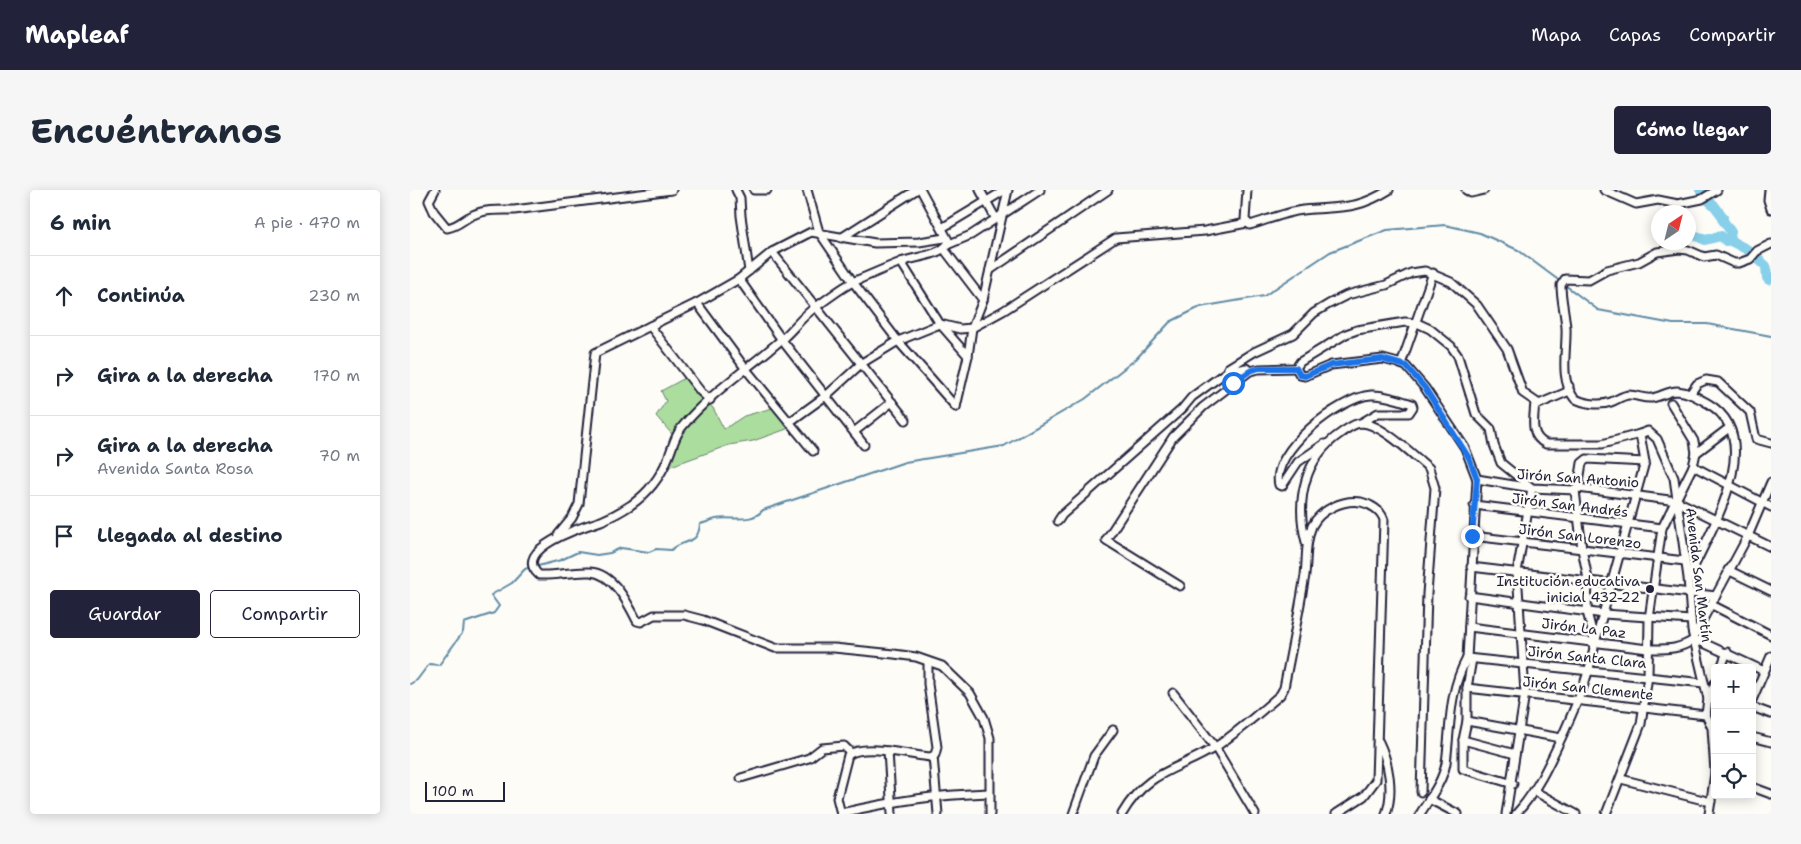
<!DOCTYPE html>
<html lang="es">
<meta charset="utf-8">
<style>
:root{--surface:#fff;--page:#f6f6f7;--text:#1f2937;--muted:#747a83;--line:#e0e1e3;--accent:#22223b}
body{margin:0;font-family:"Shantell Sans",sans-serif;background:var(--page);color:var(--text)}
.controls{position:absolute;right:15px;bottom:15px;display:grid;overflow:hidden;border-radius:5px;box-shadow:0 2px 12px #0003}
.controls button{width:45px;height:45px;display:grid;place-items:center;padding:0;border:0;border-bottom:1px solid var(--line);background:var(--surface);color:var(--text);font:25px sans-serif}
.compass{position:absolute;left:1241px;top:15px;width:45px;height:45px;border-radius:50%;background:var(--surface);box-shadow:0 2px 12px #0003;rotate:35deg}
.scale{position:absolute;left:15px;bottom:12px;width:80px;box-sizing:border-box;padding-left:5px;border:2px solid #22223b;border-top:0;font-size:14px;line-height:18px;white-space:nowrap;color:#22223b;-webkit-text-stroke:4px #fdfcf7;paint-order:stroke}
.stop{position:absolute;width:15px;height:15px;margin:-11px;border:4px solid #1a73e8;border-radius:50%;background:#fff}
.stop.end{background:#1a73e8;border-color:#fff;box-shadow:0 1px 5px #0008}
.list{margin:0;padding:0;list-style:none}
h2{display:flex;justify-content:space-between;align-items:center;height:65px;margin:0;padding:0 20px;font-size:21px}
h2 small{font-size:16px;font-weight:400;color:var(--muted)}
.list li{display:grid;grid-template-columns:32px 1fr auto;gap:15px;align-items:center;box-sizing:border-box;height:80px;padding:0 20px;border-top:1px solid var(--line)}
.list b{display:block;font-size:19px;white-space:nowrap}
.list p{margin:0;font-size:16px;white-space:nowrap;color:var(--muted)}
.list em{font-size:16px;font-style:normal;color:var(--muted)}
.actions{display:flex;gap:10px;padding:15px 20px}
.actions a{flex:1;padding:11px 0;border:1px solid var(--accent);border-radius:5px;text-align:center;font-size:18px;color:var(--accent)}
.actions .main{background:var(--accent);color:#fff}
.icon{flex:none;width:28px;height:28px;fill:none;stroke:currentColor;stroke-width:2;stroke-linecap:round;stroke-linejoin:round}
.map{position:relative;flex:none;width:1361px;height:624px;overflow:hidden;border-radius:5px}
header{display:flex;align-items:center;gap:30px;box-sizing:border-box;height:70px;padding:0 25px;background:var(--accent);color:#fff}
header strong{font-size:24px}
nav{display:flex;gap:28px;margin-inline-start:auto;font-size:18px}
.intro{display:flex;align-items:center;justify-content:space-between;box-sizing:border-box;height:120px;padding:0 30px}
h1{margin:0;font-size:35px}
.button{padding:12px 22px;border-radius:5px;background:var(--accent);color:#fff;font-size:18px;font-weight:700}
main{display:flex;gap:30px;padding:0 30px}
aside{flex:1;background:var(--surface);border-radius:5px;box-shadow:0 2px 12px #0003}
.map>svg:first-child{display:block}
.green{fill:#abdd9e;stroke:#66806c}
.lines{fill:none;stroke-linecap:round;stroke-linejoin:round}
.stream{stroke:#5f8aa4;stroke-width:2}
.river{stroke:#88cfea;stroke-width:10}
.minor-casing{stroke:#22223b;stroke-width:11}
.minor{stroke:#fdfcf7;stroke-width:7}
.route{stroke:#1a73e8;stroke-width:6}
.poi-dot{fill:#22223b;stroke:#fdfcf7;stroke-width:2}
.labels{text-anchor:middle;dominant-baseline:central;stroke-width:5;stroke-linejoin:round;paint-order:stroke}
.street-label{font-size:14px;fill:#22223b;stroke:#fdfcf7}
.poi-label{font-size:14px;fill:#22223b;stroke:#fdfcf7;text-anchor:end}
</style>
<header>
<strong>Mapleaf</strong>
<nav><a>Mapa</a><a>Capas</a><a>Compartir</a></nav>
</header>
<div class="intro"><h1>Encuéntranos</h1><a class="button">Cómo llegar</a></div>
<main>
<aside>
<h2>6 min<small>A pie · 470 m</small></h2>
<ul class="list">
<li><svg class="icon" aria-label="ahead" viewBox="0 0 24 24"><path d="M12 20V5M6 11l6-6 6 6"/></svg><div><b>Continúa</b></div><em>230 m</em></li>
<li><svg class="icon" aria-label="right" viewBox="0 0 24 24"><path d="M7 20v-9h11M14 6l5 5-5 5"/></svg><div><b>Gira a la derecha</b></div><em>170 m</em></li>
<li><svg class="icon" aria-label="right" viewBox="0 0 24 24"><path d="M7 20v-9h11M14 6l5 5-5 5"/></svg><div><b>Gira a la derecha</b><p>Avenida Santa Rosa</p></div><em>70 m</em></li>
<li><svg class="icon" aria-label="arrive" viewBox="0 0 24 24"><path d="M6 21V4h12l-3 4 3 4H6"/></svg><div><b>Llegada al destino</b></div></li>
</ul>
<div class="actions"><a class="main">Guardar</a><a>Compartir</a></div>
</aside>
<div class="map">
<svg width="1361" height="624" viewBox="0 0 1361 624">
<rect width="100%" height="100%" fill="#fdfcf7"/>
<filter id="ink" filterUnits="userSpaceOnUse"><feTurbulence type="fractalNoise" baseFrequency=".02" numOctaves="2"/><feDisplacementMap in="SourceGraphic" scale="10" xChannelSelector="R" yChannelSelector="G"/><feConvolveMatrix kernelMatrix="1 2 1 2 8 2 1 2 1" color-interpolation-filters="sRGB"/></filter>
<g filter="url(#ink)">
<path class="green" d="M275,188L303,218L314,239L334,226L366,217L378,234L377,239L343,251L319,255L261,276L257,275L268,251L246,226L256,211L251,201Z"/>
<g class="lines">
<g class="stream">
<path d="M1155,95L1188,120L1263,134H1297L1361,146"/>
<path d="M128,376L151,370L168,362L187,365L200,363L211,358L239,362L246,359L261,360C275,348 288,356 290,334C295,333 301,330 306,329C322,326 341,334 353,320L495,272L594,256L675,209L726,169L760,132L790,117L854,106L920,62L977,40L1035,35L1070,43L1108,60L1151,92"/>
<path d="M0,494L7,490L19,474L29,475L53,442L54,433L84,423L89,416L81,405L102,393L115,379L118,378"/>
</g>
<g class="river">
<path d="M1290,0L1298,4L1299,11L1304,15L1313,27L1312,29L1321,42L1319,50L1338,60L1356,76L1357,88L1359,90L1361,87"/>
<path d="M1278,42L1295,50L1311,46L1316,51L1319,50"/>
</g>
<g class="minor-casing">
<g id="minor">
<path d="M25,0L19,11L24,22L37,38C49,36 53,29 63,25C75,19 90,20 104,20L262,0"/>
<path d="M326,0L330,8L331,26L339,81"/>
<path d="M344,0H357"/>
<path d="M397,0L409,42L443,92L488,151L546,217"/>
<path d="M511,0L538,50L539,53C528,67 506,66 491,72C475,78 460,85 445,91C432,97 419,108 407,116C393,125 384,139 371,150C339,178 300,203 272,237C264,247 263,257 258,268C251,286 238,303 221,315C212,321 201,327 191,331C175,336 100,359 129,385C146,386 163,381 180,382C203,383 218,413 227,431L231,432L244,425H274L293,430L365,458H424L484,464L506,467L532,476L560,503L574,528L580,548V624"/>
<path d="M570,0L586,29"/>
<path d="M837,0L835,30L840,35C857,30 876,22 893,20C930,16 945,21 979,0"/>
<path d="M1056,0L1061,3L1074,0"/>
<path d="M1194,0L1226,14L1248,10L1268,14L1292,9L1307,0"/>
<path d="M1359,0L1358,10L1361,19"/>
<path d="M532,38L595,0"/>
<path d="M431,48L506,0"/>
<path d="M537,55L561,45L630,0"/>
<path d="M534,59L573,110"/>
<path d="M362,62L496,230"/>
<path d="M491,72L530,134L558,166"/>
<path d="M580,80L698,0"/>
<path d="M329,89L372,150L454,255"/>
<path d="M287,113L335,178L403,261"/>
<path d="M240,136L291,202L300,210"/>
<path d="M991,174L1023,83"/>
<path d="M840,181L836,178L824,181L818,178L844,162L883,144L904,123L919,114L937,105L976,95L1001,83L1015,81L1041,92L1067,115L1097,159L1113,203L1129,214L1157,202L1159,196"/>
<path d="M1280,204L1287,194L1296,190L1308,192L1340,222L1346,249L1361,253"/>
<path d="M1125,212C1124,229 1119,246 1136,254H1192L1230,244"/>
<path d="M1261,213L1284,251L1286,263"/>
<path d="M546,217L558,166L562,138L573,110L598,0"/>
<path d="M381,231L417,205L452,173L488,151L530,134L550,139L562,138L593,121L706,48L795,41L837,33"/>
<path d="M444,242L482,212"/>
<path d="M914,254L888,272L872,296L869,295C860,262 930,207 961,205C973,204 990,210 1002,214L1003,217L999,223H968L951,233"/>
<path d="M1283,276L1361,317"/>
<path d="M1067,289L1122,298L1165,300L1168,298L1267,311L1361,357"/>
<path d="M1168,298L1172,273L1177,269L1235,272"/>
<path d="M1165,300L1172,359L1178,389L1177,422L1185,453"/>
<path d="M1064,315L1252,338"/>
<path d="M648,331L652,325L772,219L782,207L819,180"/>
<path d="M148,345L162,328L169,314L185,163L287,113L329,89L362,62L401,42L465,53L509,52L535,48"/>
<path d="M1062,346L1275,371"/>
<path d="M896,352C885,311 894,268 931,243C937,239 944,233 951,233C971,233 1004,266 1019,278L1025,298L1017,404L1011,602"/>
<path d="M1061,377L1306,406"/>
<path d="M1318,380L1361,401"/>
<path d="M1279,387C1299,343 1358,250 1299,214C1288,208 1280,202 1267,201C1258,201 1250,207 1242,208C1234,209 1227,205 1219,205C1213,205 1207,210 1201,212C1190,216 1174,214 1164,208C1149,188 1157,161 1156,138C1155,123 1151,109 1151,95L1155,89L1179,90L1197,80L1229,72L1247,62L1269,59L1278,60L1294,67L1306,65L1324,73H1329L1340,69L1347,61L1361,54"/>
<path d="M770,396L696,350L763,247L793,217L840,181L849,179L886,178"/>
<path d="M1059,406L1194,424L1281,430"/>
<path d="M1302,415L1361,445"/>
<path d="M1059,437L1238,459C1257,459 1269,460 1285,449L1354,481"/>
<path d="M1284,446L1338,346L1361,292"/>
<path d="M1057,468L1294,493"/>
<path d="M1062,469L1057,498V531L1053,550V579L1103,594"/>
<path d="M1311,478L1317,462"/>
<path d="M1305,493L1298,509L1305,510"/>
<path d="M1057,498L1296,525"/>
<path d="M763,503L805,557L845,624"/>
<path d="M1342,510L1361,466"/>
<path d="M1342,517L1361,524"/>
<path d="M1057,531L1151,548"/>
<path d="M1342,547L1361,552"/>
<path d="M1053,550L1105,564"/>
<path d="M969,552C979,573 984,602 976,624"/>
<path d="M478,561L482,624"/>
<path d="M523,566L528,624"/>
<path d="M331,588L399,568L412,558L434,556L441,563"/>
<path d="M1211,589L1301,612"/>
<path d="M1342,597L1361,604"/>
<path d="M1124,601L1166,624"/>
<path d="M1019,609L1048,624"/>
<path d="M431,623C484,611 524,605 579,603"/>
<path d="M431,624L427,608L438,565C454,553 501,565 520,567L525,565L527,557L518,494V472"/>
<path d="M663,624L684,566L703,540"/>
<path d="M712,624C738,579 768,581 807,556C829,541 849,523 870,505L874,498C881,461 889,423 895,385C897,368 895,353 902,336C910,320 933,309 951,312C960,314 971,320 974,330L966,590L954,606L926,624"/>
<path d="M1010,624C1020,608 1033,591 1036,573C1041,535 1038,503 1057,468L1067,289L1055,258L1015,198L996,176L988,173L973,169L921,175L895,186L890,185L886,178L890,172L936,144L947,140L995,132L1007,133L1020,139L1041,156L1048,166L1066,224L1081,239L1084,255L1091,273L1122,298L1107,382L1115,503L1096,624"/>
<path d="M1106,624C1128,600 1141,570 1155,540C1168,510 1179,487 1185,453L1235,272L1230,244L1238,241L1247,249L1264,288L1278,388L1282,441L1298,509L1296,525L1302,538L1305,582"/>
<path d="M1196,624L1231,534L1238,486L1239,429L1252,338L1283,276L1286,263L1319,238"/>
<path d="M1299,624L1305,583"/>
</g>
</g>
<use href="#minor" class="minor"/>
</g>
</g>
<g class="lines" filter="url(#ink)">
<path class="route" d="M823,193L840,181L849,178H886L890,185L895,186L921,175L972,169L996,176L1015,198L1059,268L1067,289L1062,346"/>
</g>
<circle class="poi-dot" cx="1240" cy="399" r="5"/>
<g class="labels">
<g class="street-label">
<text transform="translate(1168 288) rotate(4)">Jirón San Antonio</text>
<text transform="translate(1160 315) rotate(7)">Jirón San Andrés</text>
<text transform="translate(1170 346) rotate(7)">Jirón San Lorenzo</text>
<text transform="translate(1289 385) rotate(83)">Avenida San Martín</text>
<text transform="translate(1174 438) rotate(7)">Jirón La Paz</text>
<text transform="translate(1177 467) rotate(6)">Jirón Santa Clara</text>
<text transform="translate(1178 498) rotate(6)">Jirón San Clemente</text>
</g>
<g class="poi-label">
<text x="1230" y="391">Institución educativa<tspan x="1230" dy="16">inicial 432-22</tspan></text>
</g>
</g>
</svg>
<div class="controls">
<button>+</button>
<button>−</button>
<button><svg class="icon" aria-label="locate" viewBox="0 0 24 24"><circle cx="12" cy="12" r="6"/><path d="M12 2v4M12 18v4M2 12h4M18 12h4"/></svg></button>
</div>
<svg class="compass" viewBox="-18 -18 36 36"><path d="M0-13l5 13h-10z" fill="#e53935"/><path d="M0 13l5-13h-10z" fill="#747a83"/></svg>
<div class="scale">100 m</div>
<div class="stop" style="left:823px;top:193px"></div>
<div class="stop end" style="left:1062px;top:346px"></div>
</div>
</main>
